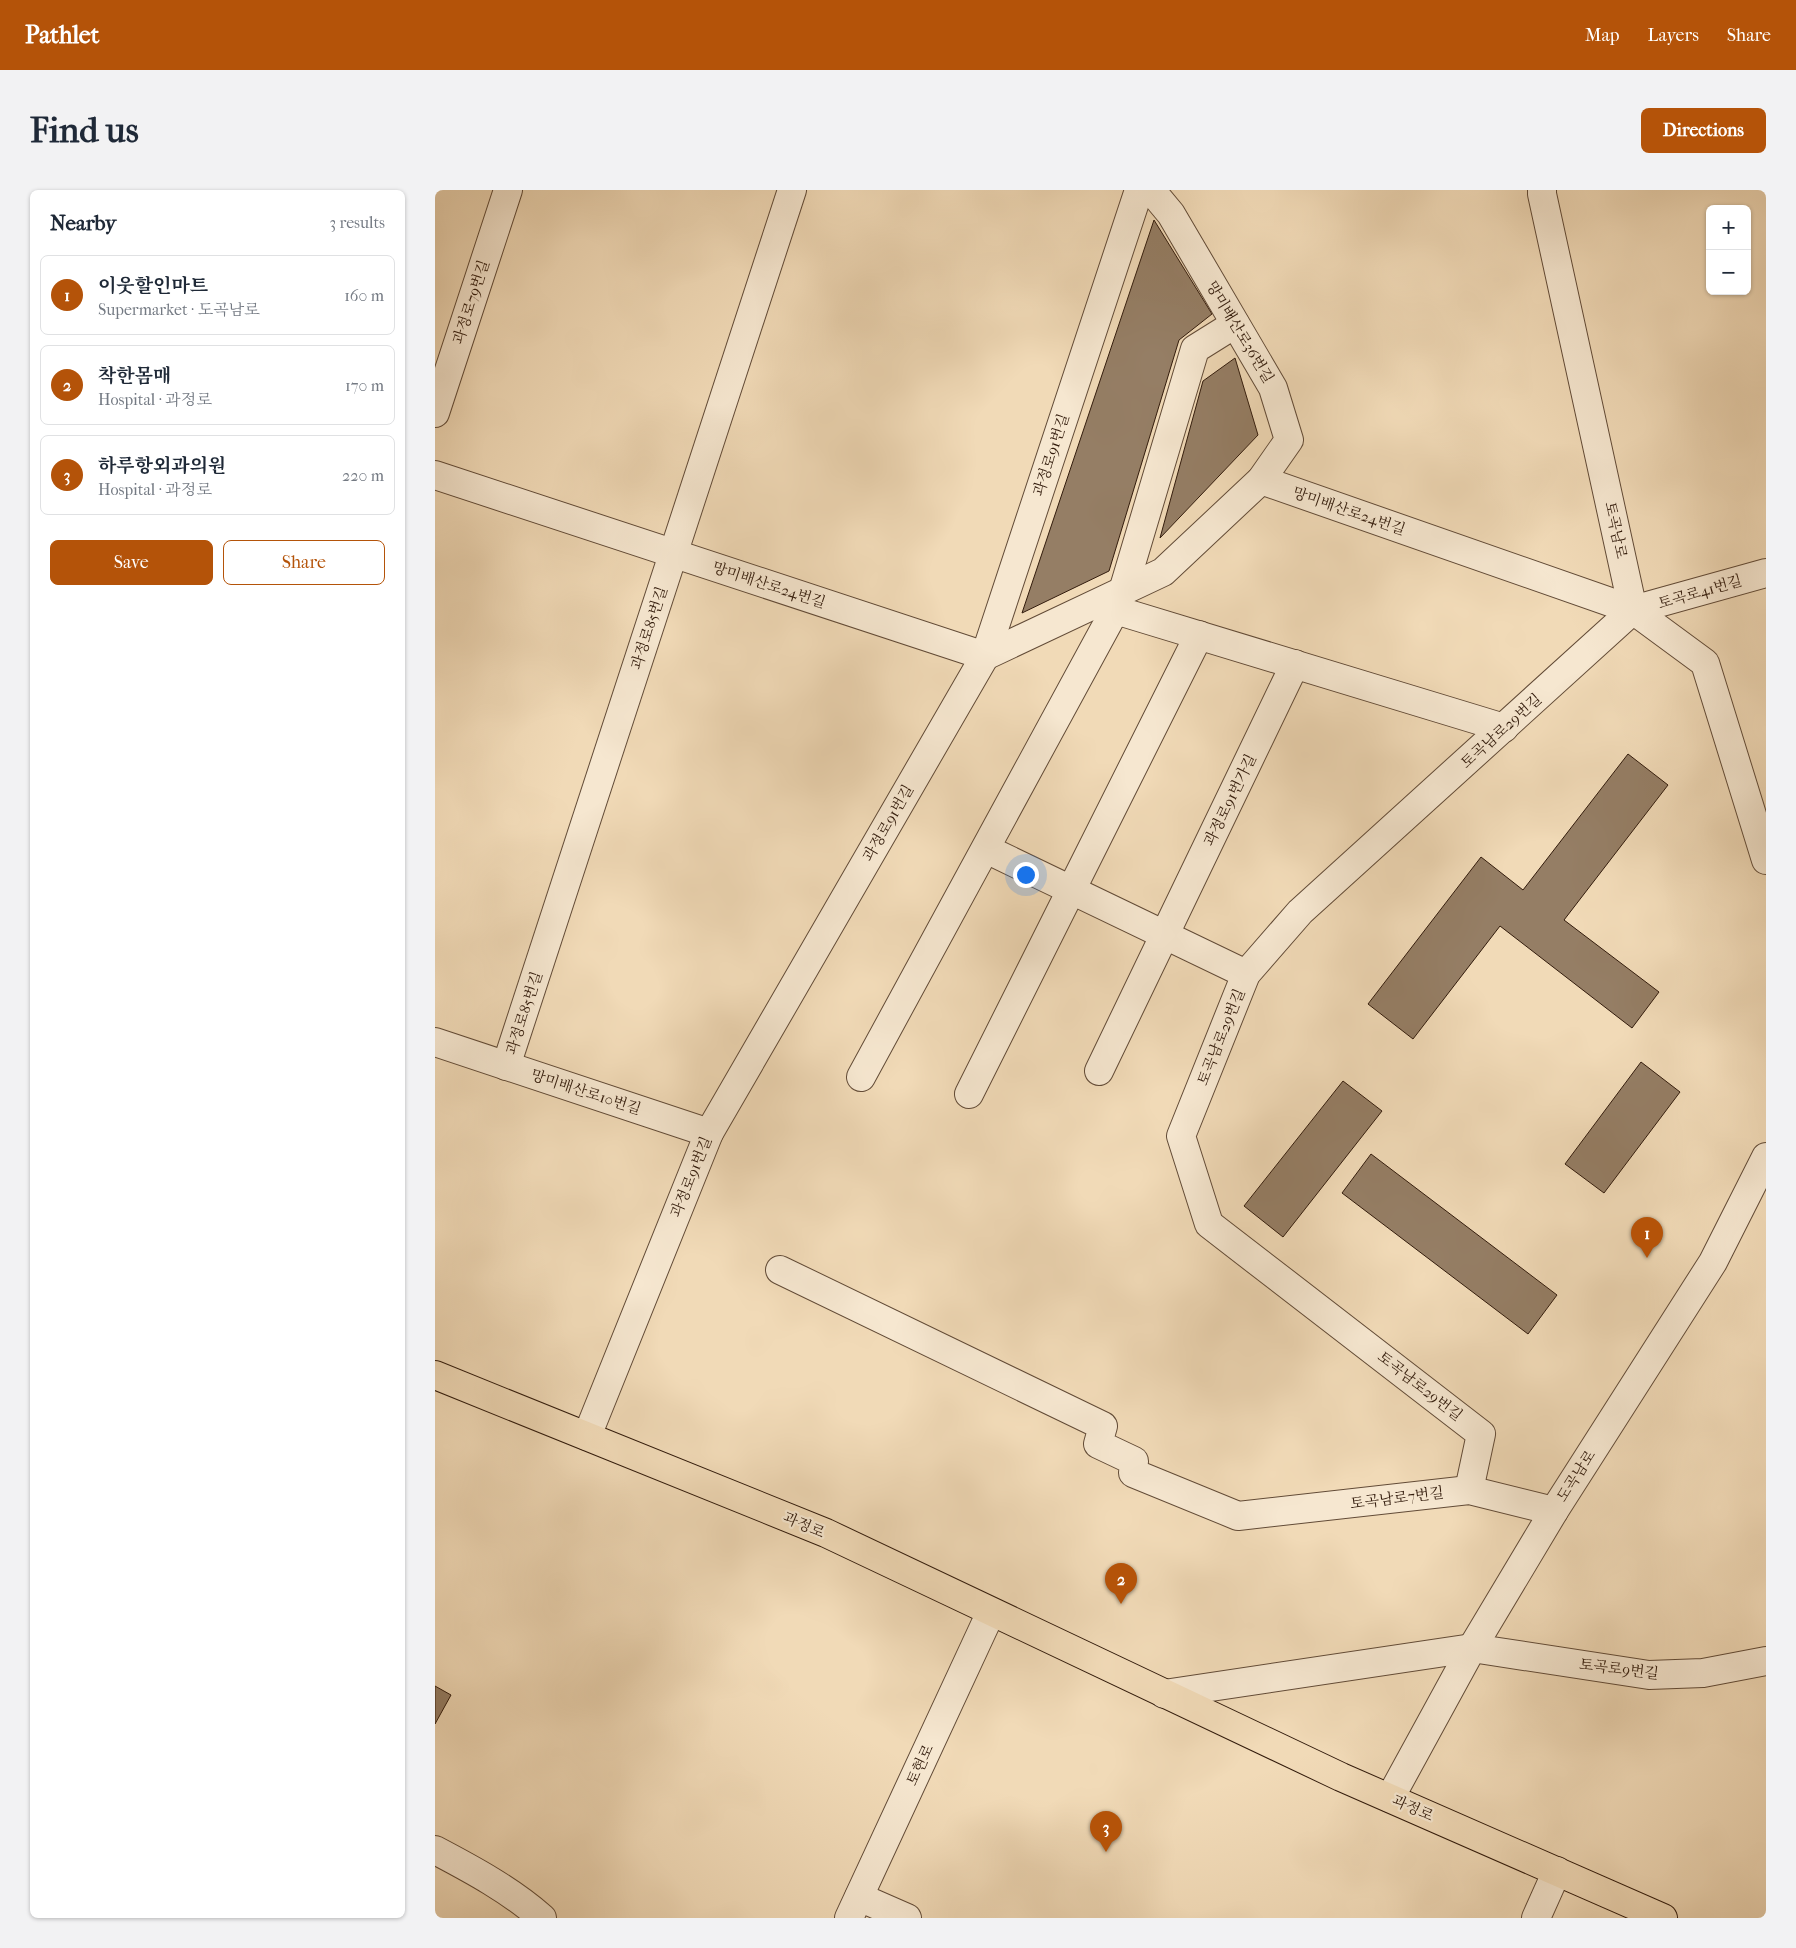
<!DOCTYPE html>
<meta charset="utf-8">
<style>
:root{--surface:#fff;--page:#f2f2f3;--text:#1f2937;--muted:#747a83;--line:#e0e1e3;--accent:#b45309}
body{margin:0;font-family:"IM FELL French Canon","Noto Serif KR",serif;background:var(--page);color:var(--text)}
.controls{position:absolute;right:15px;top:15px;display:grid;overflow:hidden;border-radius:8px;box-shadow:0 1px 4px #0004}
.controls button{width:45px;height:45px;display:grid;place-items:center;padding:0;border:0;border-bottom:1px solid var(--line);background:var(--surface);color:var(--text);font:25px sans-serif}
.you{position:absolute;left:590px;top:684px;width:18px;height:18px;margin:-12px;border:4px solid #fff;border-radius:50%;background:#1a73e8;box-shadow:0 0 0 8px #1a73e833}
.badge{display:grid;place-items:center;width:32px;height:32px;border-radius:50%;background:var(--accent);color:#fff;font-size:16px;font-weight:700}
.pin{position:absolute;translate:-50% -41px;filter:drop-shadow(0 1px 2px #0008)}
.pin::after{content:'';position:absolute;top:26px;width:18px;height:15px;background:inherit;clip-path:polygon(0 0,100% 0,50% 100%)}
.list{margin:0;padding:0;list-style:none}
h2{display:flex;justify-content:space-between;align-items:center;height:65px;margin:0;padding:0 20px;font-size:21px}
h2 small{font-size:16px;font-weight:400;color:var(--muted)}
.list li{display:grid;grid-template-columns:32px 1fr auto;gap:15px;align-items:center;box-sizing:border-box;height:80px;margin:0 10px 10px;padding:0 10px;border:1px solid var(--line);border-radius:8px}
.list b{display:block;font-size:19px;white-space:nowrap}
.list p{margin:0;font-size:16px;white-space:nowrap;color:var(--muted)}
.list em{font-size:16px;font-style:normal;color:var(--muted)}
.actions{display:flex;gap:10px;padding:15px 20px}
.actions a{flex:1;padding:11px 0;border:1px solid var(--accent);border-radius:8px;text-align:center;font-size:18px;color:var(--accent)}
.actions .main{background:var(--accent);color:#fff}
.map{position:relative;flex:none;width:1331px;height:1728px;overflow:hidden;border-radius:8px}
header{display:flex;align-items:center;gap:30px;box-sizing:border-box;height:70px;padding:0 25px;background:var(--accent);color:#fff}
header strong{font-size:24px}
nav{display:flex;gap:28px;margin-inline-start:auto;font-size:18px}
.intro{display:flex;align-items:center;justify-content:space-between;box-sizing:border-box;height:120px;padding:0 30px}
h1{margin:0;font-size:35px}
.button{padding:12px 22px;border-radius:8px;background:var(--accent);color:#fff;font-size:18px;font-weight:700}
main{display:flex;gap:30px;padding:0 30px}
aside{flex:1;background:var(--surface);border-radius:8px;box-shadow:0 1px 4px #0004}
.map>svg:first-child{display:block}
.building{fill:#957e65;stroke:#321b0c}
.lines{fill:none;stroke-linecap:round;stroke-linejoin:round}
.minor-casing{stroke:#624b37;stroke-width:30}
.major-casing{stroke:#321b0c;stroke-width:30}
.minor{stroke:#f6e7d0;stroke-width:28}
.major{stroke:#f1dab7;stroke-width:28}
.labels{text-anchor:middle;dominant-baseline:central;stroke-width:4.5;stroke-linejoin:round;paint-order:stroke}
.street-label{font-size:15px;fill:#321b0c;stroke:#f6e7d0}
</style>
<header>
<strong>Pathlet</strong>
<nav><a>Map</a><a>Layers</a><a>Share</a></nav>
</header>
<div class="intro"><h1>Find us</h1><a class="button">Directions</a></div>
<main>
<aside>
<h2>Nearby<small>3 results</small></h2>
<ul class="list">
<li><span class="badge">1</span><div><b>이웃할인마트</b><p>Supermarket · 도곡남로</p></div><em>160 m</em></li>
<li><span class="badge">2</span><div><b>착한몸매</b><p>Hospital · 과정로</p></div><em>170 m</em></li>
<li><span class="badge">3</span><div><b>하루항외과의원</b><p>Hospital · 과정로</p></div><em>220 m</em></li>
</ul>
<div class="actions"><a class="main">Save</a><a>Share</a></div>
</aside>
<div class="map">
<svg width="1331" height="1728" viewBox="0 0 1331 1728">
<rect width="100%" height="100%" fill="#f1dab7"/>
<filter id="stains"><feTurbulence type="fractalNoise" baseFrequency=".004" numOctaves="4"/><feColorMatrix values="0 0 0 0 .2 0 0 0 0 .09 0 0 0 0 .02 0 0 0 .5 -.17"/></filter>
<radialGradient id="worn" r=".72"><stop offset=".6" stop-color="#630" stop-opacity="0"/><stop offset="1" stop-color="#630" stop-opacity=".3"/></radialGradient>
<g class="building">
<path d="M719,30L777,124L744,150L674,381L587,423Z"/>
<path d="M800,168L823,245L725,348L768,191Z"/>
<path d="M1193,564L1233,595L1129,730L1224,802L1197,838L1065,736L978,849L933,814L1046,667L1088,700Z"/>
<path d="M1206,872L1245,902L1169,1003L1130,974Z"/>
<path d="M908,891L947,921L848,1047L809,1016Z"/>
<path d="M936,964L1122,1105L1093,1144L907,1003Z"/>
<path d="M0,1496L16,1505L0,1534Z"/>
</g>
<g class="lines">
<g class="minor-casing">
<g id="minor">
<path d="M1107,0V4L1198,420L1270,473L1331,670"/>
<path d="M0,223L73,0"/>
<path d="M0,285L550,466L728,382L826,290L854,250L838,198L736,24L716,0"/>
<path d="M826,290L1198,420"/>
<path d="M688,401L760,159L800,134"/>
<path d="M664,415L1069,538"/>
<path d="M551,659L811,784"/>
<path d="M0,852L274,943"/>
<path d="M71,876L357,0"/>
<path d="M664,881L860,474"/>
<path d="M426,887L680,420"/>
<path d="M534,904L764,445"/>
<path d="M345,1080L668,1236L663,1254L699,1271L698,1283L803,1326L1034,1300L1119,1321"/>
<path d="M152,1246L274,943L550,466L704,0"/>
<path d="M1034,1300L1046,1244L774,1034L746,946L811,784L865,722L1198,420L1331,383"/>
<path d="M729,1504L1037,1458L1214,1485L1268,1483L1331,1471"/>
<path d="M955,1608L1037,1458L1119,1321L1278,1072L1331,967"/>
<path d="M0,1660C38,1680 75,1700 107,1728"/>
<path d="M424,1707L472,1728"/>
<path d="M414,1728L556,1422"/>
<path d="M1101,1728L1122,1681"/>
</g>
</g>
<g class="major-casing">
<path id="major" d="M0,1185L391,1343L906,1587L1228,1728"/>
</g>
<use href="#minor" class="minor"/>
<use href="#major" class="major"/>
</g>
<g class="labels">
<g class="street-label">
<text transform="translate(36 112) rotate(-72)">과정로79번길</text>
<text transform="translate(805 142) rotate(59)">망미배산로36번길</text>
<text transform="translate(616 265) rotate(-72)">과정로91번길</text>
<text transform="translate(914 321) rotate(19)">망미배산로24번길</text>
<text transform="translate(1181 340) rotate(78)">토곡남로</text>
<text transform="translate(334 395) rotate(18)">망미배산로24번길</text>
<text transform="translate(1265 402) rotate(-16)">토곡로41번길</text>
<text transform="translate(214 438) rotate(-72)">과정로85번길</text>
<text transform="translate(1066 541) rotate(-42)">토곡남로29번길</text>
<text transform="translate(795 610) rotate(-64)">과정로91번가길</text>
<text transform="translate(453 633) rotate(-60)">과정로91번길</text>
<text transform="translate(89 823) rotate(-72)">과정로85번길</text>
<text transform="translate(786 847) rotate(-68)">토곡남로29번길</text>
<text transform="translate(151 902) rotate(18)">망미배산로10번길</text>
<text transform="translate(256 987) rotate(-68)">과정로91번길</text>
<text transform="translate(985 1196) rotate(38)">토곡남로29번길</text>
<text transform="translate(1141 1286) rotate(-57)">도곡남로</text>
<text transform="translate(962 1308) rotate(-7)">토곡남로7번길</text>
<text transform="translate(369 1335) rotate(23)">과정로</text>
<text transform="translate(1184 1479) rotate(7)">토곡로9번길</text>
<text transform="translate(485 1575) rotate(-65)">토현로</text>
<text transform="translate(978 1618) rotate(24)">과정로</text>
</g>
</g>
<rect width="100%" height="100%" filter="url(#stains)"/>
<rect width="100%" height="100%" fill="url(#worn)"/>
</svg>
<div class="controls">
<button>+</button>
<button>−</button>
</div>
<div class="you"></div>
<div class="pin badge" style="left:1212px;top:1068px">1</div>
<div class="pin badge" style="left:686px;top:1414px">2</div>
<div class="pin badge" style="left:671px;top:1662px">3</div>
</div>
</main>
